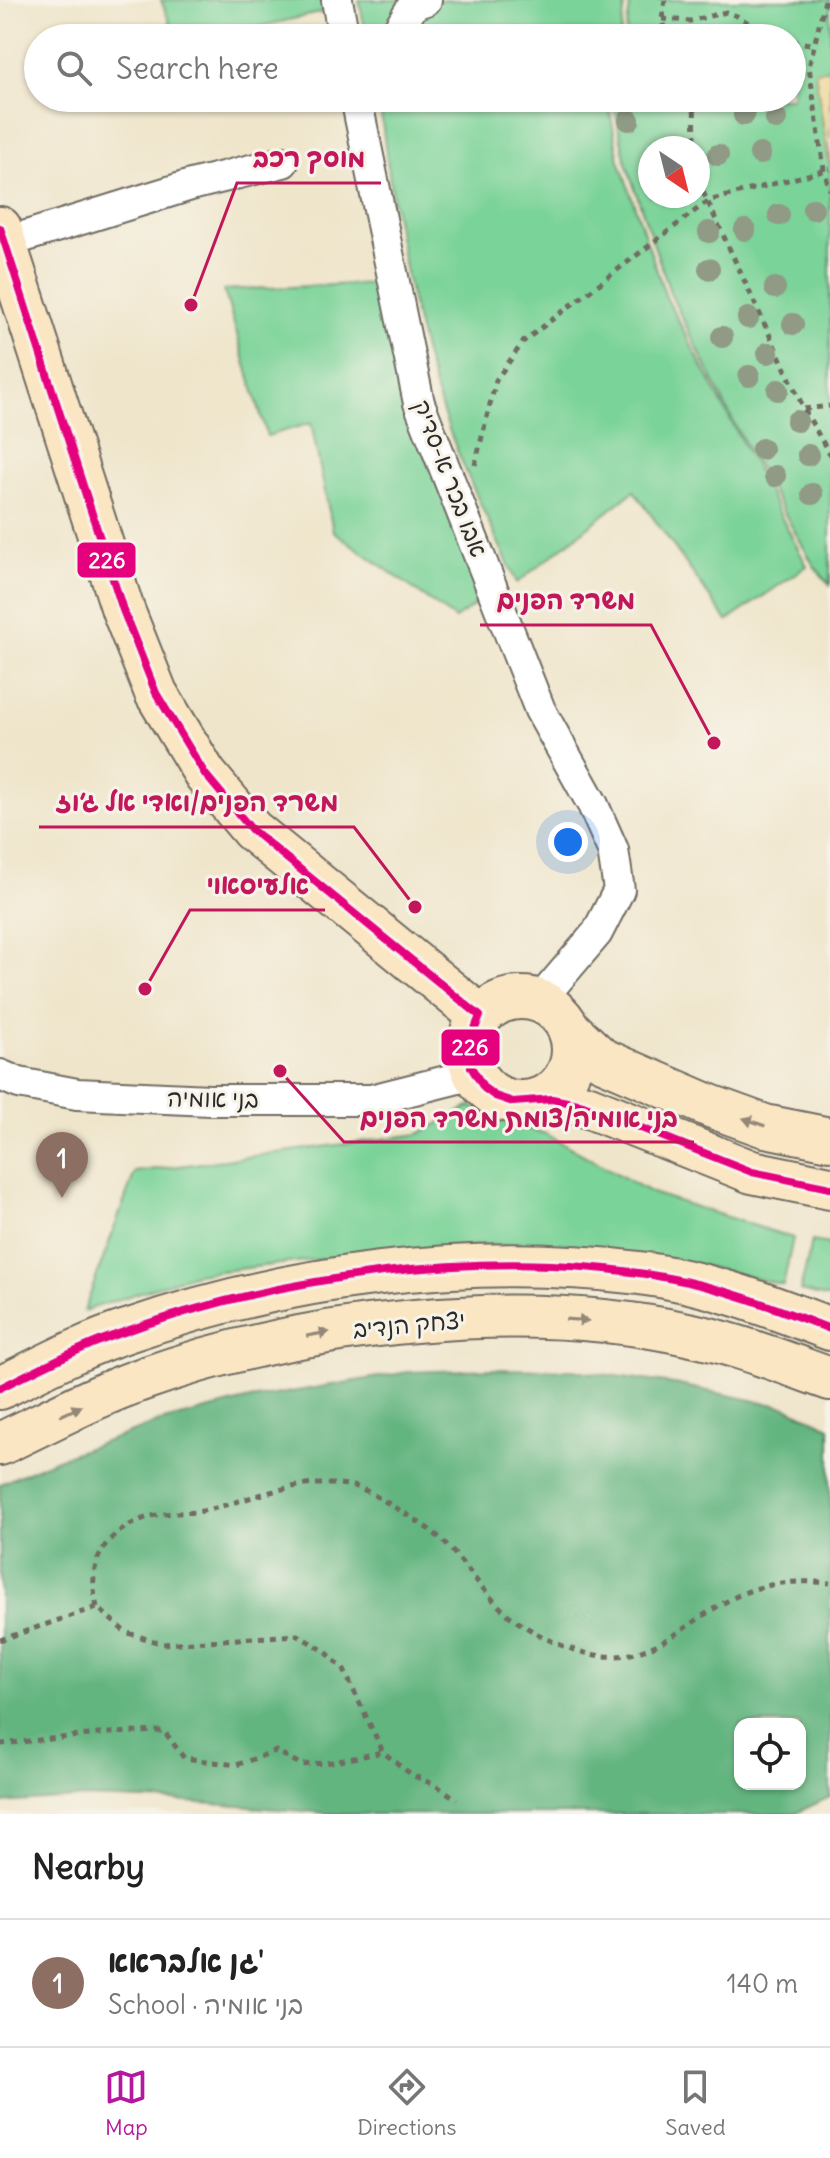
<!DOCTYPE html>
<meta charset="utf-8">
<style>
:root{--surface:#fff;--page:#f2f2f2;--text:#222;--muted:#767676;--line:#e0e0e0;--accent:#b5179e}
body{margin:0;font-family:Delius,"Playpen Sans Hebrew",sans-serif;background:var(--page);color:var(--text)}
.controls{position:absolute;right:24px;bottom:24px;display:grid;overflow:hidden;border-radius:16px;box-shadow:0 2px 6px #0004}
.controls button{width:72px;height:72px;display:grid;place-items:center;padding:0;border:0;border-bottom:2px solid var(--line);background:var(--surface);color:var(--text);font:40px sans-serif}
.compass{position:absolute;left:638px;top:136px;width:72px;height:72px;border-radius:50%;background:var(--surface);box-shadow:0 2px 6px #0004;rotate:145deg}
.you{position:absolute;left:568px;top:842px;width:28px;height:28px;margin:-20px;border:6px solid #fff;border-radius:50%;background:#1a73e8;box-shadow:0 0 0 12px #1a73e833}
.badge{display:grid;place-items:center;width:52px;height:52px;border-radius:50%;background:var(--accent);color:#fff;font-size:26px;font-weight:700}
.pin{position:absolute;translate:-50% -66px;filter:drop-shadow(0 2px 4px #0008)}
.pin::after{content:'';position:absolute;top:42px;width:28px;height:24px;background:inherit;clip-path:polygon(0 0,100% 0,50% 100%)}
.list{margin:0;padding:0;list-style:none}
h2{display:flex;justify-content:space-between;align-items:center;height:104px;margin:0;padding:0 32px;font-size:34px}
h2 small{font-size:26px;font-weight:400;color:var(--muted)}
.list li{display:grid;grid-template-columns:52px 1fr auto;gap:24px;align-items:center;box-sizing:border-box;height:128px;padding:0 32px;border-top:2px solid var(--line)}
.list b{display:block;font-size:30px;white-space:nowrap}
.list p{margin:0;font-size:26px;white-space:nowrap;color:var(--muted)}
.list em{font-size:26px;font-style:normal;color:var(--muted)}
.icon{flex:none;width:44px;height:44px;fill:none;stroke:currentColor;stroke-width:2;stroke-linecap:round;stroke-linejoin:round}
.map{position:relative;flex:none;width:830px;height:1814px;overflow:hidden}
.search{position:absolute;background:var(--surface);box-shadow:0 2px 6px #0004;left:24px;right:24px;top:24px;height:88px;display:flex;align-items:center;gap:20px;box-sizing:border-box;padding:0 28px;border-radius:44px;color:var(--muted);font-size:30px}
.sheet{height:232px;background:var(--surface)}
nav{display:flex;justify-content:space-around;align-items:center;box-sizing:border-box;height:112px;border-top:2px solid var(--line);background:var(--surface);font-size:22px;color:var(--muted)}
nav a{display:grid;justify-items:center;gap:4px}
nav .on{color:var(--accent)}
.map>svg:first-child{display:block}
.green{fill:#7ad398;stroke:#527f62;stroke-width:2;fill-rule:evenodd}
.forest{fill:#63b580;stroke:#477056;stroke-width:2;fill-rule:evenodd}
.sand{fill:#eeda9e;stroke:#8c8264;stroke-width:2}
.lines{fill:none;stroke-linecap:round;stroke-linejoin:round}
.street-casing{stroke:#706c63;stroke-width:34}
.secondary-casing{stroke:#706c63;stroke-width:46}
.path{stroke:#706c63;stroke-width:5;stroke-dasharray:6 6;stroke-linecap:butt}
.street{stroke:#fff;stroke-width:30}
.secondary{stroke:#fbe6c4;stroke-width:42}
.bus-1-casing{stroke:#f7f3e8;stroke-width:14}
.bus-1{stroke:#e5007d;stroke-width:8}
.tree{fill:#909a85}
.oneway{fill:#938878}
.labels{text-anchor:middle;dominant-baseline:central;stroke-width:6;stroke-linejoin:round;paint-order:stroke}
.street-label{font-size:24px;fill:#2b2b2b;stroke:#f7f3e8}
.leader{fill:none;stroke:#c2185b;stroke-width:3}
.callout-dot{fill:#c2185b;stroke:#f7f3e8;stroke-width:3}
.callout-label{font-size:26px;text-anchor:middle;font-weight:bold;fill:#c2185b;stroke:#f7f3e8;stroke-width:6;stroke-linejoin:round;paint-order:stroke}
.line-badge{stroke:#f7f3e8;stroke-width:3}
.badge-label{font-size:22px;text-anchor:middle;font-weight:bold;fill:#fff}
</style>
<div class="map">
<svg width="830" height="1814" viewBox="0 0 830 1814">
<rect width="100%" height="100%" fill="#f7f3e8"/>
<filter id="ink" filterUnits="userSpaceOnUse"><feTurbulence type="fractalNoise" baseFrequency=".0125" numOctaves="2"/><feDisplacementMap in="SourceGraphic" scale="16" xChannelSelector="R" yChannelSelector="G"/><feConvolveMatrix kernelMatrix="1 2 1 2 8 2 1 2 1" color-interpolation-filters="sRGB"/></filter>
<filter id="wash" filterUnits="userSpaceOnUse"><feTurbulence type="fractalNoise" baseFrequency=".006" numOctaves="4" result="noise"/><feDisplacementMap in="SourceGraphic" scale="32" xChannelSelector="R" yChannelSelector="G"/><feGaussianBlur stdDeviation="1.8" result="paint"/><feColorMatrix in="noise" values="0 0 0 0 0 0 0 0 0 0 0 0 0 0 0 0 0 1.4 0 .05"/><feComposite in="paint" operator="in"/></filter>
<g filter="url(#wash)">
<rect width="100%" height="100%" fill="#efe5cb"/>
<g class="green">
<path d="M161,0H322L324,12L209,38H176Z"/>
<path d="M359,0H626L620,38H367Z"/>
<path d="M631,0H830V585L814,566L737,429L671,295L626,163L614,106L615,98H792V38H625ZM650,148H698V196H650Z"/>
<path d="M379,98H610L609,106L619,160L666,297L807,566L727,621L634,491L517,583C497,539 475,495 457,450C413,342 393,213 379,98Z"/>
<path d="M377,283L413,429L489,595L455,619L333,531L311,423L267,436L224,290Z"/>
<path d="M471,1106L498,1120L546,1134L652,1193L793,1238L783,1285L696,1264L589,1249L488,1245L381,1252L195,1274L84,1311L135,1172L419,1134Z"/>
<path d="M812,1241L830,1244V1298L800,1291Z"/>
</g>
<path class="forest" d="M493,1369L572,1370L674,1384L786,1407L830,1427V1797L794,1814H340L174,1801L81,1798L0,1803V1484L57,1459L160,1422L250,1399L408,1372ZM740,1724H800V1784H740Z"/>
<path class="sand" d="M830,69V163H829L815,71Z"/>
</g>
<g filter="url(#ink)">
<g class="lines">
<g class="street-casing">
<g id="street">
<path d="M337,0L344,38"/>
<path d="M393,38L414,4L426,0"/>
<path d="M356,98L419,403L540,710L593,805L613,850L619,890L597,933L540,1000"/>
<path d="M4,243L191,185L283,162"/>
<path d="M0,1075L19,1083L77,1094L210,1100H371L474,1074"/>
</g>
</g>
<g class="secondary-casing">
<g id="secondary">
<path d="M0,228L123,610L156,693L205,774L252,830L480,1016"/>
<circle cx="521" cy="1050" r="52"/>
<path d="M569,1029L601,1059L710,1106L765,1126L830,1139"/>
<path d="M539,1099L568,1101L589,1107L752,1172L830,1188"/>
<path d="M0,1388C41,1368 83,1345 127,1331C289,1275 468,1252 639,1273C705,1281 768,1305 830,1329"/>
<path d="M0,1444C47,1422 94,1396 143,1379C306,1321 523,1297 692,1335C739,1345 785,1363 830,1379"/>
</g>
</g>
<g class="path">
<path d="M665,0L662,19L666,38"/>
<path d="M825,0L809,67L824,170L830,190"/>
<path d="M662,19L690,21L726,12L737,16L773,38"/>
<path d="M792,41L815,45"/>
<path d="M694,98L695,148"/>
<path d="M698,181L804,409L830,455"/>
<path d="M804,409L830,406"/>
<path d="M475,465L496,380L524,341L708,201L830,169"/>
<path d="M97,1607C87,1566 100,1537 140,1520C167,1509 186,1516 212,1509C244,1500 291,1483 324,1484C335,1484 350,1484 360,1488C375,1494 432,1529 442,1540C463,1561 489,1600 511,1617C537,1636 573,1654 605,1656C656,1660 692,1617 735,1597C765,1582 798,1580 830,1583"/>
<path d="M0,1640L97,1607L125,1632L163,1644L297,1635L325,1651L344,1670L383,1752L412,1775L435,1785L457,1799"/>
<path d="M0,1744L109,1733L164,1731L184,1758L236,1765L276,1751L302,1765L334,1762L383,1752"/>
</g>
<use href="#street" class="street"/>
<use href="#secondary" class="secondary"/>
<g class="bus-1-casing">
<g id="bus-1">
<path d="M0,228L123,610L156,693L205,774L252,830L480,1016L470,1041L471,1067L484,1088L495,1096L513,1102L552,1099L583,1105L752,1172L830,1188"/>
<path d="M0,1388C36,1370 72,1351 110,1337C276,1275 488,1246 663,1277C721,1287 776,1308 830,1329"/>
</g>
</g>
<use href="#bus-1" class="bus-1"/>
</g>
<g class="tree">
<circle cx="744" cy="115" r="11"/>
<circle cx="776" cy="119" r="11"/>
<circle cx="629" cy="120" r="11"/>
<circle cx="760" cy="154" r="11"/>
<circle cx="718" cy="155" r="11"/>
<circle cx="813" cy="209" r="11"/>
<circle cx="779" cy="215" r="11"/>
<circle cx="745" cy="230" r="11"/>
<circle cx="709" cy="232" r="11"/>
<circle cx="709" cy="269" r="11"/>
<circle cx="775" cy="288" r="11"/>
<circle cx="748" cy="318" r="11"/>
<circle cx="793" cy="324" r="11"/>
<circle cx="722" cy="337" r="11"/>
<circle cx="768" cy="353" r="11"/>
<circle cx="749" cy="376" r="11"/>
<circle cx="778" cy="390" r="11"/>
<circle cx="797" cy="421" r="11"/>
<circle cx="762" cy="449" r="11"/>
<circle cx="808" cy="455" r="11"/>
<circle cx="775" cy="476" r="11"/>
<circle cx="812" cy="494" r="11"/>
</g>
<defs><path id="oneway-solid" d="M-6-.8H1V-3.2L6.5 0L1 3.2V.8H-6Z" transform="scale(2)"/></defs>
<g class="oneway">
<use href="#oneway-solid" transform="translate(754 1122) rotate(-161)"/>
<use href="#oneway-solid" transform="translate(577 1320) rotate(4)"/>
<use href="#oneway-solid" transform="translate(318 1334) rotate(-10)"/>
<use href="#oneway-solid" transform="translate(71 1411) rotate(-25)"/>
</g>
</g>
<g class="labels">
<g class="street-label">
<text transform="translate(451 478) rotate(69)">אבו בכר א-סדיק</text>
<text transform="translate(213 1098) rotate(1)">בני אומיה</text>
<text transform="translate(409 1324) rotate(-5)">יצחק הנדיב</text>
</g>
</g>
<path class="leader" d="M191 305L237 183H381M714 743L651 625H480M415 907L354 827H39M145 989L190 910H325M280 1071L344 1142H694"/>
<g class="callout-dot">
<circle cx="191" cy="305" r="8"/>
<circle cx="714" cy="743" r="8"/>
<circle cx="415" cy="907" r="8"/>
<circle cx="145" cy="989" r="8"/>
<circle cx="280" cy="1071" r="8"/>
</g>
<g class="callout-label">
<text x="309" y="167">מוסך רכב</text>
<text x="566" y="609">משרד הפנים</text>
<text x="197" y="811">משרד הפנים/ואדי אל ג׳וז</text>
<text x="258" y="894">אלעיסאוי</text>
<text x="519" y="1127">בני אומיה/צומת משרד הפנים</text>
</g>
<g class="line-badge">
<rect x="76" y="541" width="61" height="38" rx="8" fill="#e5007d"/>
<rect x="440" y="1028" width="61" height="39" rx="8" fill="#e5007d"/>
</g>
<g class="badge-label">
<text x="107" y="568">226</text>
<text x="470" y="1055">226</text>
</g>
</svg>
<div class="controls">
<button><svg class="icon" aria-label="locate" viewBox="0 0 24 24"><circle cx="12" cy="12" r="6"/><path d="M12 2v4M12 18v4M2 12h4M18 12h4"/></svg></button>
</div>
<svg class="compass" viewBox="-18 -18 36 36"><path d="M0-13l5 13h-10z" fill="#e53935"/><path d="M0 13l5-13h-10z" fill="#767676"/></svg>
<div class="you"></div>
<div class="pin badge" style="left:62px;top:1198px;background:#8d6e63">1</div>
<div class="search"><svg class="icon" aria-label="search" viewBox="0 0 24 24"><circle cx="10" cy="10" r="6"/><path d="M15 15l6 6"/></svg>Search here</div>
</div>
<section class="sheet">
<h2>Nearby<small></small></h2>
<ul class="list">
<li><span class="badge" style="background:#8d6e63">1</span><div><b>גן אלבראא'</b><p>School · בני אומיה</p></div><em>140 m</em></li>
</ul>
</section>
<nav>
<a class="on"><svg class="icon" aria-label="map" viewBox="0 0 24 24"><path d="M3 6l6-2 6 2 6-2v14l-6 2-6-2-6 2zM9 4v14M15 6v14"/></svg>Map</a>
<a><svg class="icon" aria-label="directions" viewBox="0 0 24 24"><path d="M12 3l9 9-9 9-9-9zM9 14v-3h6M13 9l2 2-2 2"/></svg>Directions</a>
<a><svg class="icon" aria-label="saved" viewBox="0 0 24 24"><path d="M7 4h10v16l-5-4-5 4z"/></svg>Saved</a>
</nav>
